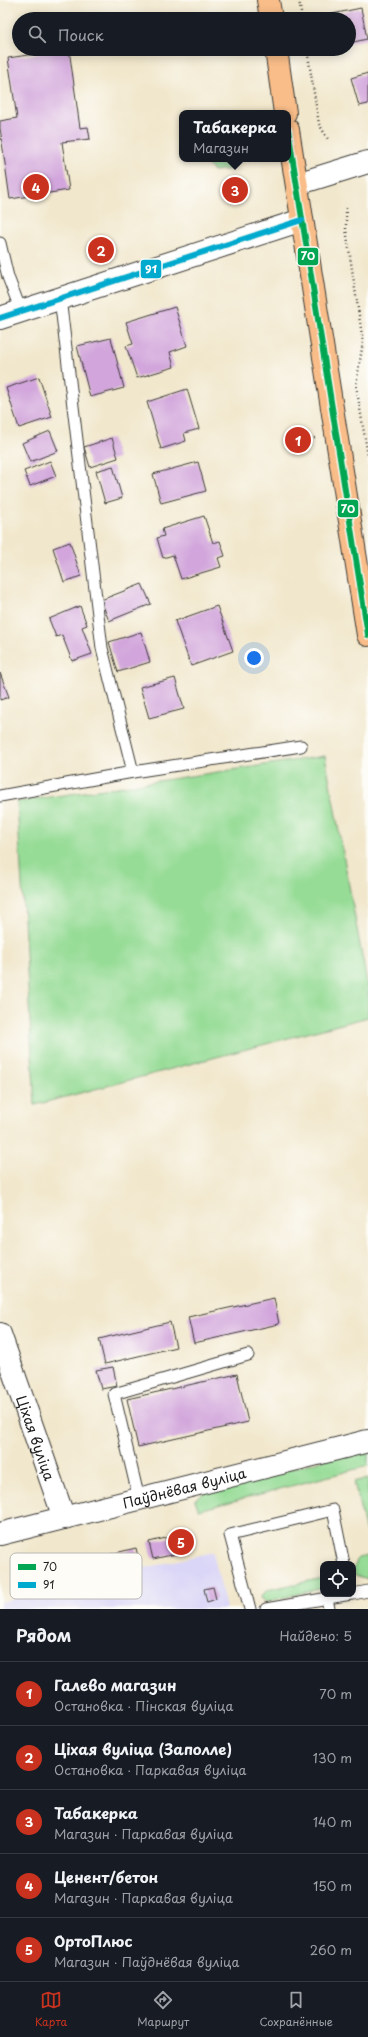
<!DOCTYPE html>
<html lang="ru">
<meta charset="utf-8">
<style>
:root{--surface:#171b24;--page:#20242c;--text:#f1f3f6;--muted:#9ea1a6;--line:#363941;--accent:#c8321e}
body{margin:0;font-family:"Playpen Sans",sans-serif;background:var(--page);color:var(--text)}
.controls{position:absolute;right:12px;bottom:12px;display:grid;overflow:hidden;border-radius:8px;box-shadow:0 2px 10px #0003}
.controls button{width:36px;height:36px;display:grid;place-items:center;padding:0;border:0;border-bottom:1px solid var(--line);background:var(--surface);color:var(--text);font:20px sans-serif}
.you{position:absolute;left:254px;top:658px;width:14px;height:14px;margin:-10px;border:3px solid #fff;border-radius:50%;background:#1a73e8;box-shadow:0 0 0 6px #1a73e833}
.badge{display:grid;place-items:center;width:26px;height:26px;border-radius:50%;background:var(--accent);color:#fff;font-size:13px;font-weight:700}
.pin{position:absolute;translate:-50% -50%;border:2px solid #fff;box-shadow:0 1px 4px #0006}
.popup{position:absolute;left:179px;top:110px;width:112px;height:52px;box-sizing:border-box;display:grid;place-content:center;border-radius:8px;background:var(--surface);filter:drop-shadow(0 1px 3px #0005);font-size:13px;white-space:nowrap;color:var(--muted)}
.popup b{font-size:15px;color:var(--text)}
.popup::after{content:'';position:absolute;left:50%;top:100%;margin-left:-8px;border:8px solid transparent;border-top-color:var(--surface)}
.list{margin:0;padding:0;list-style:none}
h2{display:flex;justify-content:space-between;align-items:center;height:52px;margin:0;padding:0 16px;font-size:17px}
h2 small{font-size:13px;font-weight:400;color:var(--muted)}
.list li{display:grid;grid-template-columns:26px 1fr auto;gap:12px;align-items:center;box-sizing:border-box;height:64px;padding:0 16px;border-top:1px solid var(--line)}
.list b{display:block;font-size:15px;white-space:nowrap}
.list p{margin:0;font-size:13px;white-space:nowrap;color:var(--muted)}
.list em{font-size:13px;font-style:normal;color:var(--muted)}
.icon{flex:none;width:22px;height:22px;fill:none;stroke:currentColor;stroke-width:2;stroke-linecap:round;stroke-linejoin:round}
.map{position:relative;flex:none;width:368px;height:1609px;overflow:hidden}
.search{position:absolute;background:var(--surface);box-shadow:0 2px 10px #0003;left:12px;right:12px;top:12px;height:44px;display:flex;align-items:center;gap:10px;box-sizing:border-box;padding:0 14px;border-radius:22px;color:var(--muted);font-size:15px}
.sheet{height:372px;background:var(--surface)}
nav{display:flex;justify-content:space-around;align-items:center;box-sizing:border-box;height:56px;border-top:1px solid var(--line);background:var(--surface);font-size:11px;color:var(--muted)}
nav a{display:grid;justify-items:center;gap:2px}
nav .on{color:var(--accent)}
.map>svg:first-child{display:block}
.built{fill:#dad6f7}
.green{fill:#96dc96;stroke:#597c59}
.building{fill:#d2a6dc}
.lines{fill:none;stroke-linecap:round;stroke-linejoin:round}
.service-casing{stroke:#3c3a36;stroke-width:13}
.minor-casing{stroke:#3c3a36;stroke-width:24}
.tertiary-casing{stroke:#3c3a36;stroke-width:24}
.primary-casing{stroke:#3c3a36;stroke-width:24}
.path{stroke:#3c3a36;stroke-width:2.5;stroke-dasharray:1 3;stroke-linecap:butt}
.service{stroke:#fff;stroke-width:11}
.minor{stroke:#fff;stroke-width:22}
.tertiary{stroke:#fff;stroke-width:22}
.primary{stroke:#f8bd89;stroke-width:22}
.bus-1-casing{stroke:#fdfcf7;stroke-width:9}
.bus-2-casing{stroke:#fdfcf7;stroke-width:9}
.bus-1{stroke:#00a651;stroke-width:6}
.bus-2{stroke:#00a9ce;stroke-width:6}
.labels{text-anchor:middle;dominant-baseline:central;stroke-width:3;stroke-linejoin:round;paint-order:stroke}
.street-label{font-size:14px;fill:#1c1c1c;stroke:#fdfcf7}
.key{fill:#fdfcf7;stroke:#bab9b5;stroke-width:1}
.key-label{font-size:11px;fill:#1c1c1c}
.line-badge{stroke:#fdfcf7;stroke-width:1.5}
.badge-label{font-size:11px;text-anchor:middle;font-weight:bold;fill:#fff}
</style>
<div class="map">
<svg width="368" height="1609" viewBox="0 0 368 1609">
<rect width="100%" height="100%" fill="#fdfcf7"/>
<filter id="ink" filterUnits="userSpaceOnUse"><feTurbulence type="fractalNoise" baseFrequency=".025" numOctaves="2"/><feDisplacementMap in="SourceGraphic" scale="8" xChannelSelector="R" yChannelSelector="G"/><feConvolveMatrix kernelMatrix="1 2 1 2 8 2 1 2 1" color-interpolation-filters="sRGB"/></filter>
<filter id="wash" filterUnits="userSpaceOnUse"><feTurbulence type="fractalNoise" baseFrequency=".012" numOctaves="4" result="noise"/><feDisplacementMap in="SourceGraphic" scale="16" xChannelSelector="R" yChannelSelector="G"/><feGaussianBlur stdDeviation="0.9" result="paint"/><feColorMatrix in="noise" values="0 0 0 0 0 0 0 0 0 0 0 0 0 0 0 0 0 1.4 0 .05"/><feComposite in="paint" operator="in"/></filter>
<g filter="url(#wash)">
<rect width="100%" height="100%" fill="#f1e7cc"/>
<path class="built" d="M213,1552L226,1609H0V1602Z"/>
<g class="green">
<path d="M201,159H229L231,169L214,171Z"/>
<path d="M325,756L368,988V1017L35,1105L17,802Z"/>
<path d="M368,1448V1466L199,1510L195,1500L204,1492Z"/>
<path d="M368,1478V1541L354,1482Z"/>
<path d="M368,1556V1579L355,1575L354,1568L358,1558Z"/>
<path d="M323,1578V1588L265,1602L260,1598L267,1590Z"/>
</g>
<g id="blocks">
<g class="building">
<path d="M361,8L367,39L349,43V19H334L332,14Z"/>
<path d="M69,49L80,128L88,127L90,139L62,142L69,190L10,199L0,128V121L17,118L8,58Z"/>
<path d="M368,73V104L359,106L351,78Z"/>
<path d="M238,179L241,196L228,198L225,181Z"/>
<path d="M175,307L187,346L170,352L174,367L137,378L126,346L133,344L126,322Z"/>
<path d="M111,338L124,388L90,397L77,346Z"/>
<path d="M39,377L52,417L19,428L6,388Z"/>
<path d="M187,389L199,429L184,433L186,441L161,449L147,402Z"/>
<path d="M50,431L58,451L30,462L22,443Z"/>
<path d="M112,438L118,458L90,467L84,447Z"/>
<path d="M50,461L56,476L30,486L24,471Z"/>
<path d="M198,462L206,491L161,503L153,474Z"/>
<path d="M113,466L122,498L105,503L96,471Z"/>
<path d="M204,516L213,543L220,541L225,556L218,558L221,567L181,579L173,555L163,558L157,538L164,536L162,529Z"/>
<path d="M70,542L81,576L64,582L53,548Z"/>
<path d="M142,584L151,604L109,621L101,600Z"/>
<path d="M80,606L87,625L82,627L92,654L72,661L62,635L56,637L49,619Z"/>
<path d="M217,606L233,651L191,666L175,621Z"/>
<path d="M141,632L150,662L118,672L109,642Z"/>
<path d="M0,673L9,697L0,700Z"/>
<path d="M175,678L184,709L149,718L140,687Z"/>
<path d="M274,1298L279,1324L194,1343L188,1317Z"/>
<path d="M170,1322L176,1347L105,1364L99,1339Z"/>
<path d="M113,1367L117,1386L101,1389L96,1370Z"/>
<path d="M237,1374L248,1422L138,1447L127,1399Z"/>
<path d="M187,1533L190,1551L153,1559L149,1542Z"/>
<path d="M136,1548L139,1561L115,1568L111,1554Z"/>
<path d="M213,1587L216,1599L207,1602L204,1589Z"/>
</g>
</g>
</g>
<g filter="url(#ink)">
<use href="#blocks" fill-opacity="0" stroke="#3c3a36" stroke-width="1"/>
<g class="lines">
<g class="service-casing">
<g id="service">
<path d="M0,243L8,277L21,311"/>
<path d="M60,298L102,648L133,772"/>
<path d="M0,796L133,772L301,746"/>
<path d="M139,1499L114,1394L248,1355"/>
<path d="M353,1594L368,1591"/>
<path d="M327,1598L329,1609"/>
<path d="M250,1609L230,1535L333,1510L344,1564"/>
<path d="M266,1609L351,1594"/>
</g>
</g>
<g class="minor-casing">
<g id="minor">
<path id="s1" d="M0,1334L64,1518"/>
<path id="s2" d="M0,1534L368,1441"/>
</g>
</g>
<g class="tertiary-casing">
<g id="tertiary">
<path d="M297,184L368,162"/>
<path d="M0,318L302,220"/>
</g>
</g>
<g class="primary-casing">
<g id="primary">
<path d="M268,0L271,19"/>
<path d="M276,49L285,113"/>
<path d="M288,130L368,635"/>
</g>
</g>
<g class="path">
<path d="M299,0L302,19"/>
<path d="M307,49L319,124L329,141"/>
<path d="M346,208V229L363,342L356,385L368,456"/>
<path d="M101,250L104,261"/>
<path d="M298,440L315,438"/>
</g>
<use href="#service" class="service"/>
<use href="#minor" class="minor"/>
<use href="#tertiary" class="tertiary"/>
<use href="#primary" class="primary"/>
<g class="bus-1-casing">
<path id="bus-1" d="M288,130L368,635"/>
</g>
<g class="bus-2-casing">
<path id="bus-2" d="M0,318L302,220"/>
</g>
<use href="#bus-1" class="bus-1"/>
<use href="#bus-2" class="bus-2"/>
</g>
</g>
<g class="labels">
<g class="street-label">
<text stroke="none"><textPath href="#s1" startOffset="110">Ціхая вуліца</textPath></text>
<text stroke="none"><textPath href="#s2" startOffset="190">Паўднёвая вуліца</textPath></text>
</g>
</g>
<rect x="10" y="1553" width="132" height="46" rx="6" class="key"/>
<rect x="18" y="1564" width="18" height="6" fill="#00a651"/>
<rect x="18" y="1582" width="18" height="6" fill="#00a9ce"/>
<g class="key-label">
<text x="43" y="1571">70</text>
<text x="43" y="1589">91</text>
</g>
<g class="line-badge">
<rect x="297" y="247" width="22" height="19" rx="4" fill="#00a651"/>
<rect x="140" y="259" width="22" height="20" rx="4" fill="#00a9ce"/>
<rect x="337" y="499" width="22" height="19" rx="4" fill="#00a651"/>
</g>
<g class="badge-label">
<text x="308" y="260">70</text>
<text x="151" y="273">91</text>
<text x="348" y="513">70</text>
</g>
</svg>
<div class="controls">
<button><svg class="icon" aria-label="locate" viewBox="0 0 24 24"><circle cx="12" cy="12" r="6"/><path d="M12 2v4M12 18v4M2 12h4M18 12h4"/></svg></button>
</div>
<div class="you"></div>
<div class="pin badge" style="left:298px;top:440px">1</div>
<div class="pin badge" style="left:101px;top:250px">2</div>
<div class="pin badge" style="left:235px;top:190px">3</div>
<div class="popup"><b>Табакерка</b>Магазин</div>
<div class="pin badge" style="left:36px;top:187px">4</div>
<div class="pin badge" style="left:181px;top:1542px">5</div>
<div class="search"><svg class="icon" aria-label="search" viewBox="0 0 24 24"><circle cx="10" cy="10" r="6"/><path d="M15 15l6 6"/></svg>Поиск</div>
</div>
<section class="sheet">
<h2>Рядом<small>Найдено: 5</small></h2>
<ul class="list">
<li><span class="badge">1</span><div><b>Галево магазин</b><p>Остановка · Пінская вуліца</p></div><em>70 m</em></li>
<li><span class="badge">2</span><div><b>Ціхая вуліца (Заполле)</b><p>Остановка · Паркавая вуліца</p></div><em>130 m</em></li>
<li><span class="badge">3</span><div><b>Табакерка</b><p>Магазин · Паркавая вуліца</p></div><em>140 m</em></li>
<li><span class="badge">4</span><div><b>Ценент/бетон</b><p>Магазин · Паркавая вуліца</p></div><em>150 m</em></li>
<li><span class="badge">5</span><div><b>ОртоПлюс</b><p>Магазин · Паўднёвая вуліца</p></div><em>260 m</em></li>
</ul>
</section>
<nav>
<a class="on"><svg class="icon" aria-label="map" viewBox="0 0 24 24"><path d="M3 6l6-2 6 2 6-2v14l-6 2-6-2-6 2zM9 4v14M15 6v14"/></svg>Карта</a>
<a><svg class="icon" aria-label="directions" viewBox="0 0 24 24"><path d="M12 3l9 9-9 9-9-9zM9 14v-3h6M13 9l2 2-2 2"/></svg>Маршрут</a>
<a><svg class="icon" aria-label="saved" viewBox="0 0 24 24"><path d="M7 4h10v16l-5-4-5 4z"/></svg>Сохранённые</a>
</nav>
